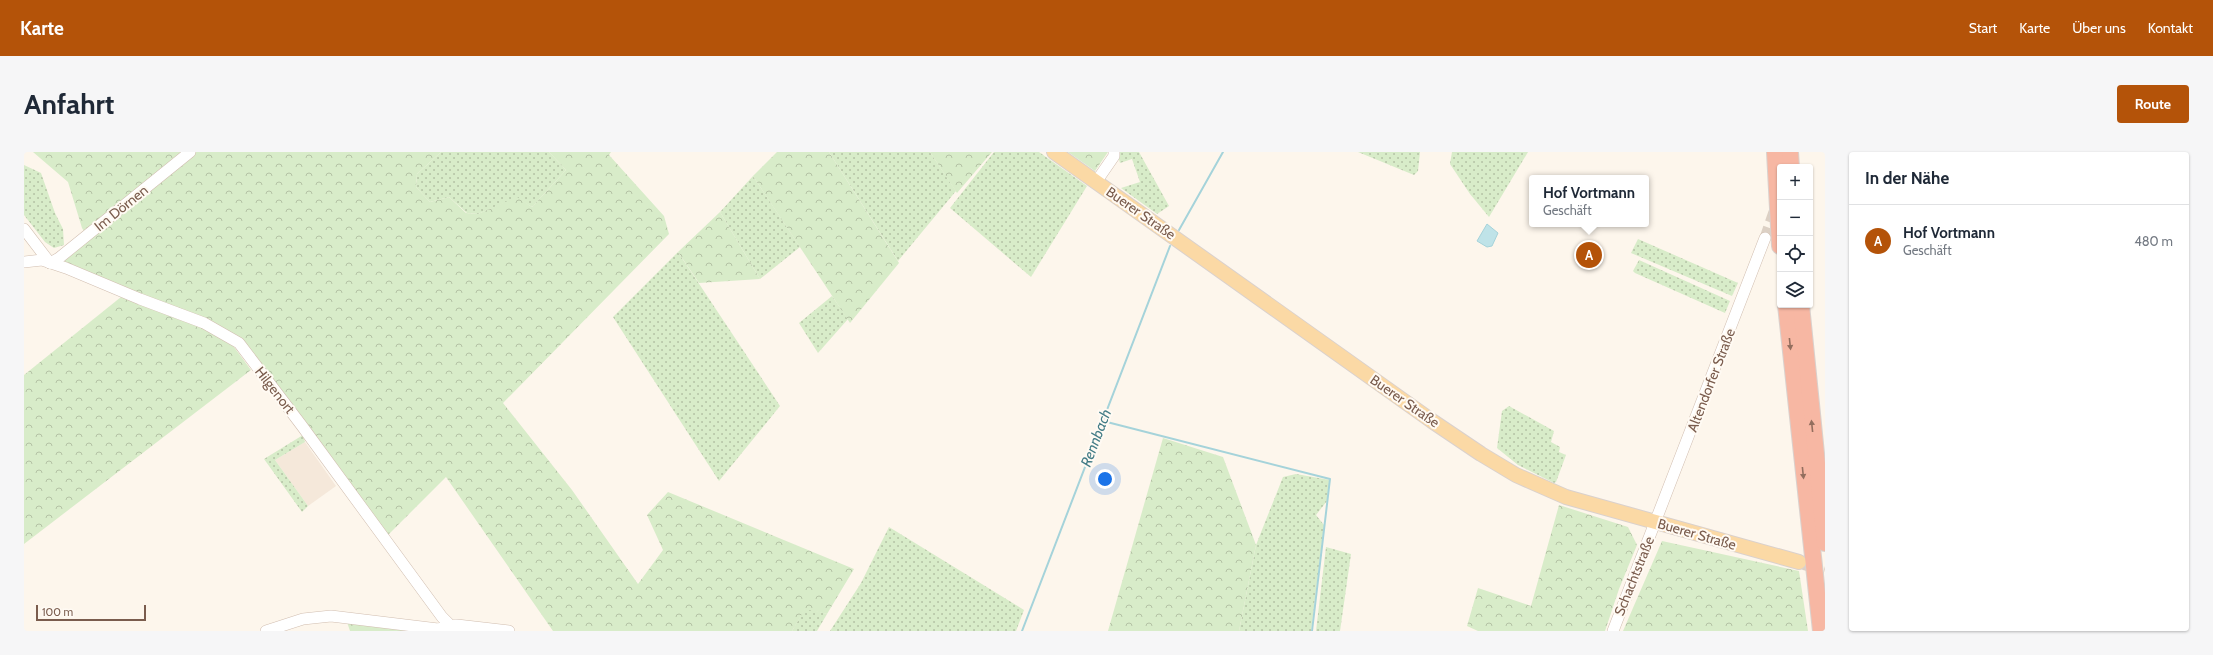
<!DOCTYPE html>
<html lang="de">
<meta charset="utf-8">
<style>
:root{--surface:#fff;--page:#f6f6f7;--text:#1f2937;--muted:#747a83;--line:#e0e1e3;--accent:#b45309}
body{margin:0;font-family:Cabin,sans-serif;background:var(--page);color:var(--text)}
.controls{position:absolute;right:12px;top:12px;display:grid;overflow:hidden;border-radius:4px;box-shadow:0 1px 3px #0004}
.controls button{width:36px;height:36px;display:grid;place-items:center;padding:0;border:0;border-bottom:1px solid var(--line);background:var(--surface);color:var(--text);font:20px sans-serif}
.scale{position:absolute;left:12px;bottom:10px;width:110px;box-sizing:border-box;padding-left:4px;border:2px solid #7a5c4d;border-top:0;font-size:11px;line-height:14px;white-space:nowrap;color:#7a5c4d;-webkit-text-stroke:3px #fffaf3;paint-order:stroke}
.you{position:absolute;left:1081px;top:327px;width:14px;height:14px;margin:-10px;border:3px solid #fff;border-radius:50%;background:#1a73e8;box-shadow:0 0 0 6px #1a73e833}
.badge{display:grid;place-items:center;width:26px;height:26px;border-radius:50%;background:var(--accent);color:#fff;font-size:13px;font-weight:700}
.pin{position:absolute;translate:-50% -50%;border:2px solid #fff;box-shadow:0 1px 4px #0006}
.popup{position:absolute;left:1505px;top:23px;width:120px;height:52px;box-sizing:border-box;display:grid;place-content:center;border-radius:4px;background:var(--surface);filter:drop-shadow(0 1px 3px #0005);font-size:13px;white-space:nowrap;color:var(--muted)}
.popup b{font-size:15px;color:var(--text)}
.popup::after{content:'';position:absolute;left:50%;top:100%;margin-left:-8px;border:8px solid transparent;border-top-color:var(--surface)}
.list{margin:0;padding:0;list-style:none}
h2{display:flex;justify-content:space-between;align-items:center;height:52px;margin:0;padding:0 16px;font-size:17px}
h2 small{font-size:13px;font-weight:400;color:var(--muted)}
.list li{display:grid;grid-template-columns:26px 1fr auto;gap:12px;align-items:center;box-sizing:border-box;height:72px;padding:0 16px;border-top:1px solid var(--line)}
.list b{display:block;font-size:15px;white-space:nowrap}
.list p{margin:0;font-size:13px;white-space:nowrap;color:var(--muted)}
.list em{font-size:13px;font-style:normal;color:var(--muted)}
.icon{flex:none;width:22px;height:22px;fill:none;stroke:currentColor;stroke-width:2;stroke-linecap:round;stroke-linejoin:round}
.map{position:relative;flex:none;width:1801px;height:479px;overflow:hidden;border-radius:4px}
header{display:flex;align-items:center;gap:24px;box-sizing:border-box;height:56px;padding:0 20px;background:var(--accent);color:#fff}
header strong{font-size:19px}
nav{display:flex;gap:22px;margin-inline-start:auto;font-size:14px}
.intro{display:flex;align-items:center;justify-content:space-between;box-sizing:border-box;height:96px;padding:0 24px}
h1{margin:0;font-size:28px}
.button{padding:10px 18px;border-radius:4px;background:var(--accent);color:#fff;font-size:14px;font-weight:700}
main{display:flex;gap:24px;padding:0 24px}
aside{flex:1;background:var(--surface);border-radius:4px;box-shadow:0 1px 3px #0004}
.map>svg:first-child{display:block}
.residential{fill:#f5e8da}
.grass{fill:url(#grass-dots)}
.forest{fill:url(#forest-crowns)}
.water{fill:#bfe3e8;stroke:#a5d3da}
.lines{fill:none;stroke-linecap:round;stroke-linejoin:round}
.stream{stroke:#a5d3da;stroke-width:2}
.minor-tunnel{stroke:#dcd0c4;stroke-width:11;stroke-dasharray:11 5.5;stroke-linecap:butt}
.major-tunnel{stroke:#dcd0c4;stroke-width:14;stroke-dasharray:14 7;stroke-linecap:butt}
.minor-casing{stroke:#d1beb0;stroke-width:12}
.major-casing{stroke:#dad1cd;stroke-width:16}
.highway-casing{stroke:#dad1cd;stroke-width:18}
.minor{stroke:#fff;stroke-width:11}
.major{stroke:#fbd9a5;stroke-width:14}
.highway{stroke:#f7b7a3;stroke-width:16}
.oneway{fill:#936e5e}
.labels{text-anchor:middle;dominant-baseline:central;stroke-width:4;stroke-linejoin:round;paint-order:stroke}
.street-label{font-size:14px;fill:#7a5c4d;stroke:#fffaf3}
.water-label{font-size:15px;font-style:italic;fill:#437c86;stroke:#fffaf3}
</style>
<header>
<strong>Karte</strong>
<nav><a>Start</a><a>Karte</a><a>Über uns</a><a>Kontakt</a></nav>
</header>
<div class="intro"><h1>Anfahrt</h1><a class="button">Route</a></div>
<main>
<div class="map">
<svg width="1801" height="479" viewBox="0 0 1801 479">
<defs>
<pattern id="grass-dots" width="8" height="8" patternUnits="userSpaceOnUse"><rect width="8" height="8" fill="#d8ecc9"/><path d="M2 2h.1M6 6h.1" fill="none" stroke="#b4c2a5" stroke-width="1.8" stroke-linecap="round"/></pattern>
<pattern id="forest-crowns" width="20" height="18" patternUnits="userSpaceOnUse"><rect width="20" height="18" fill="#d8ecc9"/><path d="M2 6a3 3 0 1 1 6 0M12 15a3 3 0 1 1 6 0" fill="none" stroke="#b4c2a5"/></pattern>
</defs>
<rect width="100%" height="100%" fill="#fdf6ec"/>
<path class="residential" d="M281,290L312,334L284,354L251,308Z"/>
<g class="grass">
<path d="M417,0H525L542,18L508,55L493,46L454,62L443,61L425,45L406,50L392,35L393,22Z"/>
<path d="M805,0H906L932,39L874,109Z"/>
<path d="M970,0H1015L1063,34L1007,125L926,56Z"/>
<path d="M1093,0H1115L1145,54L1133,62L1097,36L1116,30L1108,7L1096,11Z"/>
<path d="M1334,0H1396L1394,19L1390,23Z"/>
<path d="M1428,0H1504L1465,65L1446,42L1426,12Z"/>
<path d="M0,13L17,21L31,61L39,77L40,93L30,96L21,90L0,63Z"/>
<path d="M729,24L776,95L736,127L696,60Z"/>
<path d="M1614,87L1714,131L1708,144L1607,101Z"/>
<path d="M654,100L756,254L695,329L589,165Z"/>
<path d="M1615,108L1706,149L1701,161L1611,121L1609,119Z"/>
<path d="M808,144L824,167L794,201L775,171Z"/>
<path d="M1485,254L1530,279L1527,290L1536,295L1535,300L1542,303L1532,330L1530,331L1494,313L1473,296L1478,259Z"/>
<path d="M279,283L281,290L251,308L284,354L278,360L240,307Z"/>
<path d="M1272,322L1306,328L1303,349L1292,363L1300,373L1287,479H1215L1232,393L1259,325Z"/>
<path d="M865,375L1000,458L992,479H806L837,431Z"/>
<path d="M1302,395L1327,402L1316,479H1292Z"/>
<path d="M781,456L803,462L793,479H768Z"/>
</g>
<g class="forest">
<path d="M9,0H417L393,22L392,35L406,50L425,45L442,61L454,62L493,45L508,55L542,18L525,0H587L585,3L640,64L645,82L479,251L548,338L614,432L639,398L623,363L644,340L830,417L803,462L781,457L768,479H529L422,325L361,386L215,191L26,111L63,84L58,76L44,30Z"/>
<path d="M753,0H805L875,111L826,171L729,24Z"/>
<path d="M906,0H968L933,41Z"/>
<path d="M1044,0H1084L1071,19Z"/>
<path d="M696,60L736,127L675,131L654,100Z"/>
<path d="M97,145L114,149L197,182L210,195L227,218L0,392V223Z"/>
<path d="M1139,286L1199,305L1232,393L1215,479H1084Z"/>
<path d="M1535,353L1604,375L1613,393L1595,437L1581,479H1454L1443,474L1454,436L1507,454Z"/>
<path d="M1638,389L1775,419L1784,479H1599Z"/>
<path d="M323,470L393,479H326Z"/>
</g>
<path class="water" d="M1463,72L1474,81L1468,94L1463,95L1453,89Z"/>
<g class="lines">
<g class="stream">
<path d="M1155,78L1199,0"/>
<path d="M1079,269L1306,327L1288,479"/>
<path d="M998,479L1146,94"/>
</g>
<path class="minor-tunnel" d="M1741,86L1751,57"/>
<path class="major-tunnel" d="M1780,411L1801,417"/>
<g class="minor-casing">
<g id="minor">
<path d="M1072,30L1090,4V0"/>
<path d="M0,77L26,111"/>
<path d="M0,110L18,108L42,116L116,147L180,171L215,191L278,274L418,465L432,479"/>
<path d="M26,111L35,106L166,0"/>
<path d="M242,479L279,467L307,464L414,477L433,473L485,479"/>
<path d="M1589,479L1741,86"/>
</g>
</g>
<g class="major-casing">
<path id="major" d="M1030,0L1408,269L1457,302L1492,323L1542,345L1775,410"/>
</g>
<g class="highway-casing">
<g id="highway">
<path d="M1751,0L1756,94"/>
<path d="M1766,0L1767,15"/>
<path d="M1762,153L1797,479"/>
<path d="M1777,153L1801,391"/>
</g>
</g>
<use href="#minor" class="minor"/>
<use href="#major" class="major"/>
<use href="#highway" class="highway"/>
</g>
<defs><path id="oneway-solid" d="M-6-.8H1V-3.2L6.5 0L1 3.2V.8H-6Z"/></defs>
<g class="oneway">
<use href="#oneway-solid" transform="translate(1766 192) rotate(84)"/>
<use href="#oneway-solid" transform="translate(1788 274) rotate(-96)"/>
<use href="#oneway-solid" transform="translate(1779 321) rotate(84)"/>
</g>
<g class="labels">
<g class="street-label">
<text transform="translate(97 56) rotate(-39)">Im Dörnen</text>
<text transform="translate(1117 61) rotate(35)">Buerer Straße</text>
<text transform="translate(1687 228) rotate(-69)">Altendorfer Straße</text>
<text transform="translate(251 238) rotate(52)">Hilgenort</text>
<text transform="translate(1381 249) rotate(35)">Buerer Straße</text>
<text transform="translate(1673 382) rotate(16)">Buerer Straße</text>
<text transform="translate(1610 424) rotate(-68)">Schachtstraße</text>
</g>
<g class="water-label">
<text transform="translate(1072 286) rotate(-69)">Rennbach</text>
</g>
</g>
</svg>
<div class="controls">
<button>+</button>
<button>−</button>
<button><svg class="icon" aria-label="locate" viewBox="0 0 24 24"><circle cx="12" cy="12" r="6"/><path d="M12 2v4M12 18v4M2 12h4M18 12h4"/></svg></button>
<button><svg class="icon" aria-label="layers" viewBox="0 0 24 24"><path d="M12 4l9 5-9 5-9-5zM3 14l9 5 9-5"/></svg></button>
</div>
<div class="scale">100 m</div>
<div class="you"></div>
<div class="pin badge" style="left:1565px;top:103px">A</div>
<div class="popup"><b>Hof Vortmann</b>Geschäft</div>
</div>
<aside>
<h2>In der Nähe<small></small></h2>
<ul class="list">
<li><span class="badge">A</span><div><b>Hof Vortmann</b><p>Geschäft</p></div><em>480 m</em></li>
</ul>
</aside>
</main>
